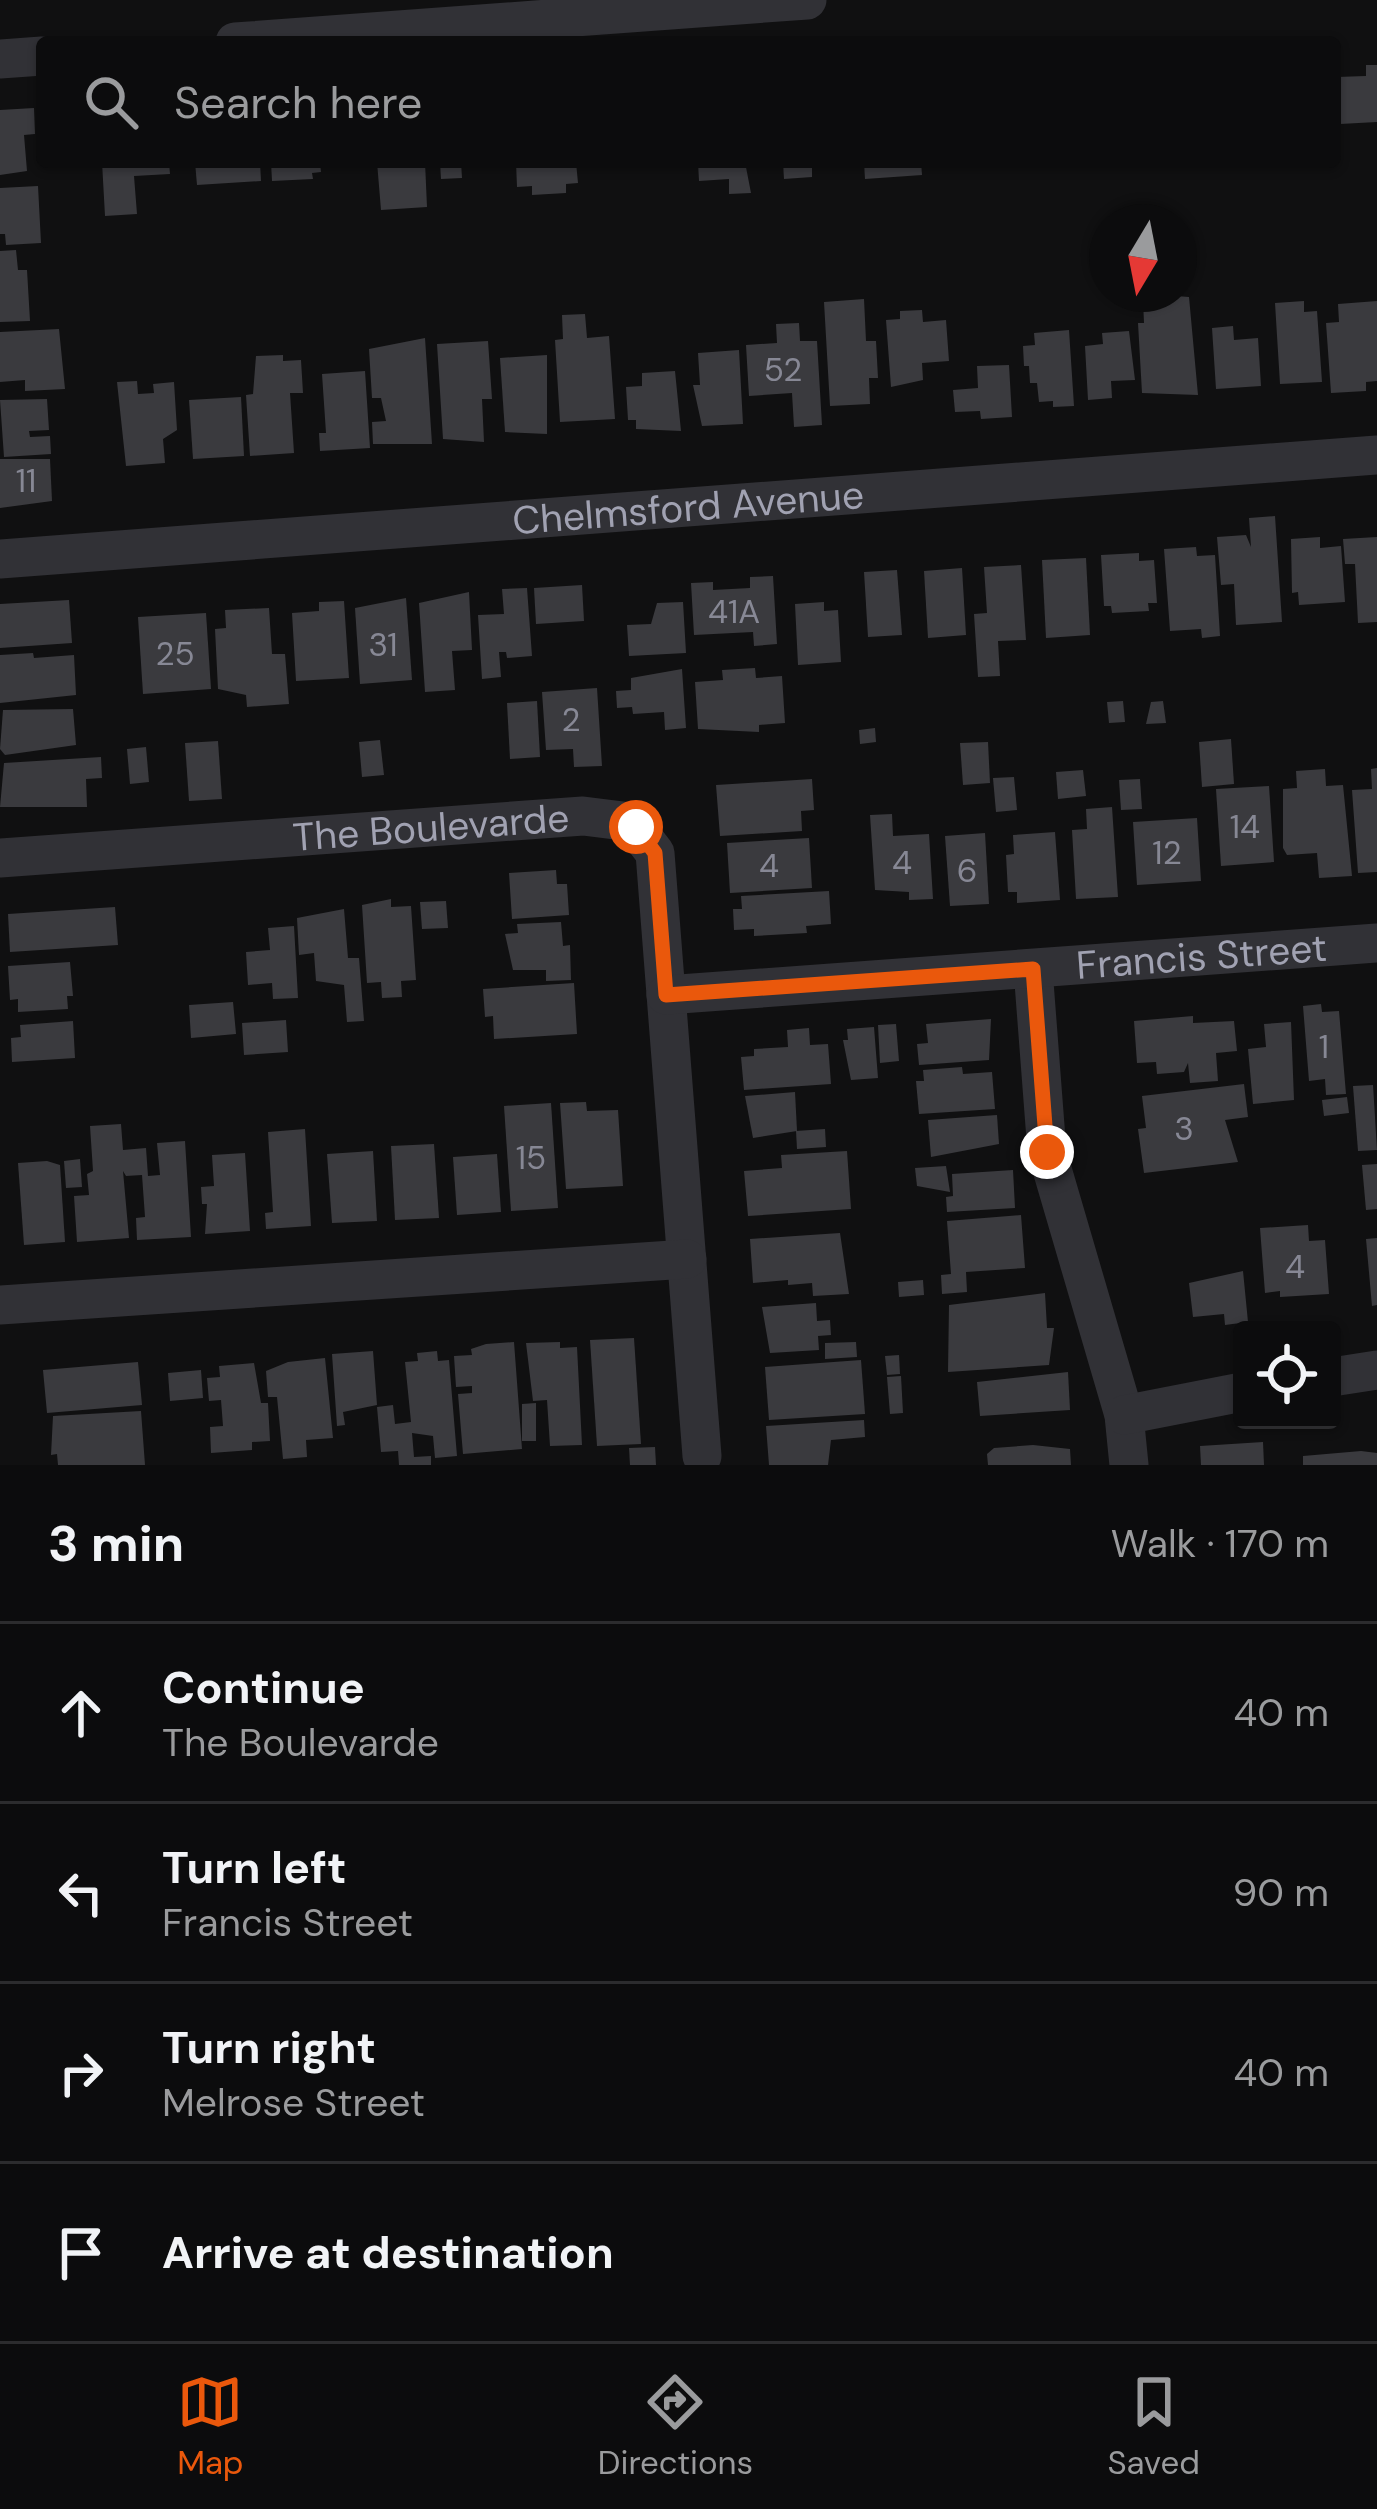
<!DOCTYPE html>
<meta charset="utf-8">
<style>
:root{--surface:#0c0c0d;--page:#151516;--text:#f1f3f6;--muted:#9a9b9d;--line:#2c2c2e;--accent:#ea580c}
body{margin:0;font-family:"DM Sans",sans-serif;background:var(--page);color:var(--text)}
.controls{position:absolute;right:36px;bottom:36px;display:grid;overflow:hidden;border-radius:12px;box-shadow:0 3px 9px #0004}
.controls button{width:108px;height:108px;display:grid;place-items:center;padding:0;border:0;border-bottom:3px solid var(--line);background:var(--surface);color:var(--text);font:60px sans-serif}
.compass{position:absolute;left:1089px;top:204px;width:108px;height:108px;border-radius:50%;background:var(--surface);box-shadow:0 3px 9px #0004;rotate:190deg}
.stop{position:absolute;width:36px;height:36px;margin:-27px;border:9px solid #ea580c;border-radius:50%;background:#fff}
.stop.end{background:#ea580c;border-color:#fff;box-shadow:0 3px 12px #0008}
.list{margin:0;padding:0;list-style:none}
h2{display:flex;justify-content:space-between;align-items:center;height:156px;margin:0;padding:0 48px;font-size:51px}
h2 small{font-size:39px;font-weight:400;color:var(--muted)}
.list li{display:grid;grid-template-columns:78px 1fr auto;gap:36px;align-items:center;box-sizing:border-box;height:180px;padding:0 48px;border-top:3px solid var(--line)}
.list b{display:block;font-size:45px;white-space:nowrap}
.list p{margin:0;font-size:39px;white-space:nowrap;color:var(--muted)}
.list em{font-size:39px;font-style:normal;color:var(--muted)}
.icon{flex:none;width:66px;height:66px;fill:none;stroke:currentColor;stroke-width:2;stroke-linecap:round;stroke-linejoin:round}
.map{position:relative;flex:none;width:1377px;height:1465px;overflow:hidden}
.search{position:absolute;background:var(--surface);box-shadow:0 3px 9px #0004;left:36px;right:36px;top:36px;height:132px;display:flex;align-items:center;gap:30px;box-sizing:border-box;padding:0 42px;border-radius:12px;color:var(--muted);font-size:45px}
.sheet{height:876px;background:var(--surface)}
nav{display:flex;justify-content:space-around;align-items:center;box-sizing:border-box;height:168px;border-top:3px solid var(--line);background:var(--surface);font-size:33px;color:var(--muted)}
nav a{display:grid;justify-items:center;gap:6px}
nav .on{color:var(--accent)}
.map>svg:first-child{display:block}
.building{fill:#3a3a3e}
.lines{fill:none;stroke-linecap:round;stroke-linejoin:round}
.minor{stroke:#313136;stroke-width:39}
.route{stroke:#ea580c;stroke-width:15}
.labels{text-anchor:middle;dominant-baseline:central;stroke-width:9;stroke-linejoin:round;paint-order:stroke}
.number-label{font-size:33px;fill:#878895}
.street-label{font-size:39px;fill:#a1a2b2;stroke:#0b0b0c}
</style>
<div class="map">
<svg width="1377" height="1465" viewBox="0 0 1377 1465">
<rect width="100%" height="100%" fill="#101011"/>
<g class="building">
<path d="M1366,65H1377V122L1340,124L1337,77L1366,76Z"/>
<path d="M34,108L35,134L24,135L27,171L0,175V110Z"/>
<path d="M102,162H169L170,174L134,176L137,214L105,216Z"/>
<path d="M195,162H260L261,181L197,185Z"/>
<path d="M271,162H320L321,172L312,173L313,179L272,181Z"/>
<path d="M377,162H425L427,207L381,210Z"/>
<path d="M440,162H461L462,178L441,179Z"/>
<path d="M516,162H576L578,183L566,184V193L532,195V186L517,187Z"/>
<path d="M698,162H745L751,193L729,194V179L699,181Z"/>
<path d="M783,162H812V177L784,179Z"/>
<path d="M864,162H921L922,175L865,179Z"/>
<path d="M38,186L41,243L6,245L5,234H0V188Z"/>
<path d="M16,250L18,270H27L30,321L0,322V251Z"/>
<path d="M1150,294L1189,297L1198,395L1142,393L1138,323H1144L1143,300L1151,299Z"/>
<path d="M864,299L866,341H876L878,378H869L870,404L830,406L824,302Z"/>
<path d="M1304,301V312L1317,311L1322,382L1280,384L1275,303Z"/>
<path d="M1377,301V381L1366,382V391L1331,393L1326,323L1339,322L1338,304Z"/>
<path d="M922,310L923,322L946,320L949,361L922,363L923,380L891,387L886,320L900,319V311Z"/>
<path d="M585,314L587,338L609,336L615,419L560,422L555,340L563,339L562,315Z"/>
<path d="M799,323L800,341H817L822,425L794,427L792,393L749,396L746,345L777,343L776,324Z"/>
<path d="M1233,326L1234,340L1258,338L1261,386L1216,389L1212,328Z"/>
<path d="M59,329L65,389L25,391V380L0,382V332Z"/>
<path d="M1069,330L1074,406L1053,407V401L1039,402L1037,383H1030L1029,366H1024L1023,346L1035,345L1034,333Z"/>
<path d="M1129,331L1135,380L1111,381L1112,398L1088,400L1085,346L1103,344L1102,333Z"/>
<path d="M425,338L432,444H373L372,422L386,421L381,398H372L369,349Z"/>
<path d="M488,341L492,399H482L484,442L443,439L437,344Z"/>
<path d="M739,350L743,424L702,426L693,385H700L698,353Z"/>
<path d="M283,355V361L301,360L303,393H290L294,453L250,456L246,395L253,394L256,356Z"/>
<path d="M547,355V434L505,432L500,358Z"/>
<path d="M1009,365L1012,417L981,419L980,411L955,412L953,390L978,388L977,366Z"/>
<path d="M365,371L370,448L320,451L319,433H326L322,374Z"/>
<path d="M675,371L681,431L636,429V420H628L626,387L642,386V373Z"/>
<path d="M137,381L138,394L154,393L153,384L174,382L177,430L163,439L165,463L126,466L117,382Z"/>
<path d="M241,397L244,456L193,459L189,400Z"/>
<path d="M47,399L49,430L29,431L30,437L50,436L51,454L4,457L0,400Z"/>
<path d="M0,459H50L52,501L0,508Z"/>
<path d="M1275,516L1282,622L1236,625L1234,584L1221,585L1217,537L1246,535L1251,547L1249,518Z"/>
<path d="M1320,537V548L1341,546L1345,602L1299,605L1298,592L1292,593L1291,539Z"/>
<path d="M1377,537V622L1358,623L1355,564H1345L1343,539Z"/>
<path d="M1196,547L1197,556L1215,555L1220,636L1202,638L1201,629L1170,631L1164,549Z"/>
<path d="M1139,553V561L1154,560L1157,603H1148L1149,611L1112,613L1111,606H1104L1101,555Z"/>
<path d="M1086,558L1090,635L1046,638L1042,560Z"/>
<path d="M1021,565L1026,640L998,641L1000,676L978,677L974,614L987,613L984,567Z"/>
<path d="M962,568L966,635L928,638L924,571Z"/>
<path d="M897,570L902,635L868,637L864,572Z"/>
<path d="M773,576L777,644L754,646L753,632L694,635L691,583L713,582V590L750,588V577Z"/>
<path d="M582,585L584,621L536,624L534,588Z"/>
<path d="M527,588L532,656L507,658L506,652H499L501,677L482,679L478,615L504,614L502,589Z"/>
<path d="M469,592L472,650L452,651L455,690L425,692L419,603Z"/>
<path d="M406,598L412,680L360,684L355,608Z"/>
<path d="M69,600L72,643L0,648V604Z"/>
<path d="M344,601L349,678L296,681L292,613L319,611V602Z"/>
<path d="M683,602L686,653L629,656L627,625L651,624L657,603Z"/>
<path d="M824,602V611L838,610L841,662L798,665L795,604Z"/>
<path d="M269,608L272,654H285L289,704L247,707L246,695L218,689L215,629L226,628L225,610Z"/>
<path d="M206,613L211,689L143,694L138,617Z"/>
<path d="M33,653L34,658L74,655L76,695L0,703V655Z"/>
<path d="M755,668L756,678L782,676L785,723L759,725V732L698,729L695,682L723,680L722,670Z"/>
<path d="M682,669L686,728L665,730L664,712L633,714L632,707L617,708L616,691L631,690V678Z"/>
<path d="M597,688L602,766L574,767L573,749L546,750L542,692Z"/>
<path d="M537,701L540,757L510,759L507,703Z"/>
<path d="M1123,701L1125,722L1109,723L1107,702Z"/>
<path d="M1163,701L1166,723L1146,724L1151,702Z"/>
<path d="M73,709L76,745L5,755L0,749L3,710Z"/>
<path d="M875,728L876,742L860,744L859,730Z"/>
<path d="M1231,739L1234,784L1202,787L1199,742Z"/>
<path d="M380,740L384,775L362,777L359,742Z"/>
<path d="M218,741L222,799L189,801L185,743Z"/>
<path d="M988,742L990,783L963,785L960,743Z"/>
<path d="M146,747L149,782L130,784L127,749Z"/>
<path d="M101,757L102,778L86,779L87,807H0L4,763Z"/>
<path d="M1377,768V872L1358,873L1352,790L1372,789L1371,769Z"/>
<path d="M1325,769L1326,786L1343,785L1352,876L1319,878L1317,853L1287,855L1283,848V789L1297,788L1296,771Z"/>
<path d="M1083,770L1086,796L1058,799L1056,772Z"/>
<path d="M1014,777L1017,810L996,812L993,778Z"/>
<path d="M812,779L814,810L801,811L802,831L720,836L716,785Z"/>
<path d="M1140,779L1142,809L1121,810L1119,780Z"/>
<path d="M1269,786L1274,862L1221,866L1216,789Z"/>
<path d="M1112,807L1118,897L1076,899L1072,830L1087,829L1086,809Z"/>
<path d="M892,814L893,836L929,834L933,899L909,900V892L875,890L870,815Z"/>
<path d="M1197,818L1201,881L1137,885L1133,822Z"/>
<path d="M1055,832L1060,900L1017,903V892H1008L1006,855L1014,854L1013,835Z"/>
<path d="M985,833L989,904L950,906L945,836Z"/>
<path d="M809,838L812,888L730,893L727,843Z"/>
<path d="M556,870L557,884H567L569,915L512,919L509,873Z"/>
<path d="M829,891L831,924L806,926L807,933L754,936V929L734,930L733,909H742L741,896Z"/>
<path d="M391,899V907L411,906L416,980L401,981L402,997L382,998L381,982L367,983L362,905Z"/>
<path d="M446,901L448,928L422,929L420,902Z"/>
<path d="M115,907L118,945L10,952L8,914Z"/>
<path d="M344,909L348,958H359L364,1021L347,1022L344,985L316,981L314,953L299,955L297,918Z"/>
<path d="M561,922L563,946L570,945L571,980L546,981V970H513L505,934L518,933L517,924Z"/>
<path d="M294,926L298,998L273,999L272,983L248,985L246,952L270,950L268,928Z"/>
<path d="M70,962L73,996H67L68,1009L18,1012V999L10,1000L8,966Z"/>
<path d="M574,983L577,1034L494,1039L493,1016L485,1017L483,989Z"/>
<path d="M233,1002L236,1034L191,1038L189,1005Z"/>
<path d="M1321,1004L1322,1012L1339,1011L1346,1094L1326,1095L1325,1079L1309,1081L1303,1006Z"/>
<path d="M1193,1016V1023L1234,1021L1237,1051L1216,1053L1218,1081L1190,1083L1188,1063L1184,1072L1157,1074L1156,1062L1137,1063L1134,1021Z"/>
<path d="M991,1019L989,1060L919,1065L917,1044L928,1043L926,1024Z"/>
<path d="M286,1020L288,1052L244,1055L242,1023Z"/>
<path d="M73,1021L75,1058L12,1062L11,1038L21,1037L20,1025Z"/>
<path d="M1291,1022L1294,1100L1253,1104L1248,1049L1266,1047L1264,1024Z"/>
<path d="M896,1024L899,1061L880,1063L878,1025Z"/>
<path d="M874,1027L878,1078L851,1080L843,1040H848L847,1029Z"/>
<path d="M809,1028L810,1045L828,1044L831,1084L744,1090L741,1057L754,1056V1049L788,1047L787,1030Z"/>
<path d="M962,1067L963,1074L992,1072L995,1109L919,1114L916,1081H924L923,1070Z"/>
<path d="M1244,1084L1248,1117L1225,1120L1238,1162L1144,1173L1138,1129L1146,1128L1142,1096Z"/>
<path d="M1373,1085L1377,1150L1358,1151L1353,1086Z"/>
<path d="M795,1092L797,1131L753,1138L745,1096Z"/>
<path d="M1347,1097L1349,1113L1324,1116L1322,1100Z"/>
<path d="M586,1102L587,1111L618,1110L623,1186L566,1189L560,1103Z"/>
<path d="M551,1103L558,1208L511,1211L504,1106Z"/>
<path d="M997,1115L999,1144L931,1157L928,1120Z"/>
<path d="M121,1124L123,1150L146,1148L148,1176L160,1175L157,1143L185,1141L191,1237L137,1240L136,1218L145,1217L142,1175L126,1176L123,1171L129,1238L77,1242L74,1196L89,1195L87,1174L93,1171L90,1126Z"/>
<path d="M305,1129L311,1226L266,1229L265,1213L273,1212L268,1132Z"/>
<path d="M825,1129L826,1147L797,1149L796,1131Z"/>
<path d="M434,1144L439,1218L395,1220L391,1146Z"/>
<path d="M373,1151L377,1221L332,1223L327,1154Z"/>
<path d="M847,1151L851,1209L748,1216L744,1171L782,1168L781,1155Z"/>
<path d="M245,1153L250,1231L205,1234L207,1204H202L201,1187L214,1186L212,1155Z"/>
<path d="M497,1154L501,1212L457,1215L453,1157Z"/>
<path d="M80,1159L82,1187L66,1188L64,1161Z"/>
<path d="M47,1161L60,1165L65,1242L24,1245L18,1163Z"/>
<path d="M1377,1164V1209L1366,1210L1362,1165Z"/>
<path d="M946,1166L950,1192L917,1186L915,1168Z"/>
<path d="M1013,1170L1015,1208L947,1212L946,1197L953,1196L952,1174Z"/>
<path d="M1021,1215L1025,1268L966,1272L967,1292L942,1294L941,1275L951,1274L947,1221Z"/>
<path d="M1308,1225L1309,1241L1325,1240L1329,1294L1280,1297V1291L1265,1293L1260,1228Z"/>
<path d="M840,1233L849,1294L813,1296L812,1283L788,1285V1280L753,1283L750,1239Z"/>
<path d="M1377,1238V1305L1372,1306L1366,1239Z"/>
<path d="M1243,1271L1248,1322L1225,1325L1224,1314L1193,1317L1189,1283Z"/>
<path d="M923,1280L924,1295L899,1297L898,1282Z"/>
<path d="M1045,1293L1047,1328H1054L1049,1365L948,1372L949,1305Z"/>
<path d="M816,1303L817,1321L830,1320L831,1335L818,1336L819,1350L770,1353L762,1307Z"/>
<path d="M634,1338L641,1444L597,1446L590,1340Z"/>
<path d="M514,1342L522,1449L463,1454L458,1394L472,1393V1386L456,1387L454,1356L472,1355L471,1349L486,1344Z"/>
<path d="M560,1342V1348L577,1347L582,1445L550,1446L547,1400L533,1401L526,1343Z"/>
<path d="M856,1342L857,1357L825,1359V1343Z"/>
<path d="M373,1351L377,1405L343,1412L345,1425L337,1426L332,1354Z"/>
<path d="M437,1351L438,1361L449,1360L457,1456L435,1458L433,1436L412,1433L414,1457L431,1456V1465H399L398,1451L381,1452L377,1407L393,1405L395,1424L411,1422L405,1362L418,1361L417,1353Z"/>
<path d="M899,1355L900,1374L887,1375L885,1356Z"/>
<path d="M325,1358L333,1438L306,1440L307,1457L283,1459L277,1397H268L266,1371L288,1362Z"/>
<path d="M861,1360L865,1414L769,1420L765,1367Z"/>
<path d="M138,1362L142,1405L47,1413L43,1370Z"/>
<path d="M254,1363L261,1403H268L270,1441L252,1442V1450L211,1453L210,1427L223,1426L221,1400L209,1401L207,1378L220,1377L219,1366Z"/>
<path d="M201,1370L203,1398L170,1401L168,1373Z"/>
<path d="M1068,1372L1070,1410L980,1416L977,1382Z"/>
<path d="M901,1376L903,1413L890,1414L887,1377Z"/>
<path d="M536,1403V1441H522V1404Z"/>
<path d="M141,1411L145,1465H58L57,1454L51,1455L53,1416Z"/>
<path d="M864,1420L865,1437L831,1440L828,1465H769L766,1426Z"/>
<path d="M1263,1442L1264,1465H1201L1200,1446Z"/>
<path d="M1033,1445L1070,1449L1071,1465H988L987,1454L994,1448Z"/>
<path d="M655,1447L656,1465H630L629,1448Z"/>
<path d="M1361,1451L1377,1453V1465H1303V1456Z"/>
</g>
<g class="lines">
<g class="minor">
<path d="M235,42L807,0"/>
<path d="M0,59L42,56"/>
<path id="s1" d="M0,559L1377,455"/>
<path id="s2" d="M0,858L583,816L631,822L655,853L702,1456"/>
<path d="M1033,969L1047,1152L1124,1415L1129,1465"/>
<path id="s3" d="M666,995L1377,943"/>
<path d="M0,1305L687,1259"/>
<path d="M1332,1377L1377,1370"/>
<path d="M1124,1415L1242,1392"/>
</g>
</g>
<g class="lines">
<path class="route" d="M636,827L655,853L666,995L1033,969L1047,1152"/>
</g>
<g class="labels">
<g class="number-label">
<text x="783" y="369">52</text>
<text x="26" y="480">11</text>
<text x="734" y="611">41A</text>
<text x="383" y="644">31</text>
<text x="175" y="653">25</text>
<text x="571" y="719">2</text>
<text x="1245" y="826">14</text>
<text x="1167" y="852">12</text>
<text x="902" y="862">4</text>
<text x="769" y="865">4</text>
<text x="967" y="870">6</text>
<text x="1324" y="1046">1</text>
<text x="1184" y="1128">3</text>
<text x="531" y="1157">15</text>
<text x="1295" y="1266">4</text>
</g>
<g class="street-label">
<text stroke="none"><textPath href="#s1" startOffset="690">Chelmsford Avenue</textPath></text>
<text stroke="none"><textPath href="#s2" startOffset="432">The Boulevarde</textPath></text>
<text stroke="none"><textPath href="#s3" startOffset="537">Francis Street</textPath></text>
</g>
</g>
</svg>
<div class="controls">
<button><svg class="icon" aria-label="locate" viewBox="0 0 24 24"><circle cx="12" cy="12" r="6"/><path d="M12 2v4M12 18v4M2 12h4M18 12h4"/></svg></button>
</div>
<svg class="compass" viewBox="-18 -18 36 36"><path d="M0-13l5 13h-10z" fill="#e53935"/><path d="M0 13l5-13h-10z" fill="#9a9b9d"/></svg>
<div class="stop" style="left:636px;top:827px"></div>
<div class="stop end" style="left:1047px;top:1152px"></div>
<div class="search"><svg class="icon" aria-label="search" viewBox="0 0 24 24"><circle cx="10" cy="10" r="6"/><path d="M15 15l6 6"/></svg>Search here</div>
</div>
<section class="sheet">
<h2>3 min<small>Walk · 170 m</small></h2>
<ul class="list">
<li><svg class="icon" aria-label="ahead" viewBox="0 0 24 24"><path d="M12 20V5M6 11l6-6 6 6"/></svg><div><b>Continue</b><p>The Boulevarde</p></div><em>40 m</em></li>
<li><svg class="icon" aria-label="left" viewBox="0 0 24 24"><path d="M17 20v-9H6M10 6l-5 5 5 5"/></svg><div><b>Turn left</b><p>Francis Street</p></div><em>90 m</em></li>
<li><svg class="icon" aria-label="right" viewBox="0 0 24 24"><path d="M7 20v-9h11M14 6l5 5-5 5"/></svg><div><b>Turn right</b><p>Melrose Street</p></div><em>40 m</em></li>
<li><svg class="icon" aria-label="arrive" viewBox="0 0 24 24"><path d="M6 21V4h12l-3 4 3 4H6"/></svg><div><b>Arrive at destination</b></div></li>
</ul>
</section>
<nav>
<a class="on"><svg class="icon" aria-label="map" viewBox="0 0 24 24"><path d="M3 6l6-2 6 2 6-2v14l-6 2-6-2-6 2zM9 4v14M15 6v14"/></svg>Map</a>
<a><svg class="icon" aria-label="directions" viewBox="0 0 24 24"><path d="M12 3l9 9-9 9-9-9zM9 14v-3h6M13 9l2 2-2 2"/></svg>Directions</a>
<a><svg class="icon" aria-label="saved" viewBox="0 0 24 24"><path d="M7 4h10v16l-5-4-5 4z"/></svg>Saved</a>
</nav>
